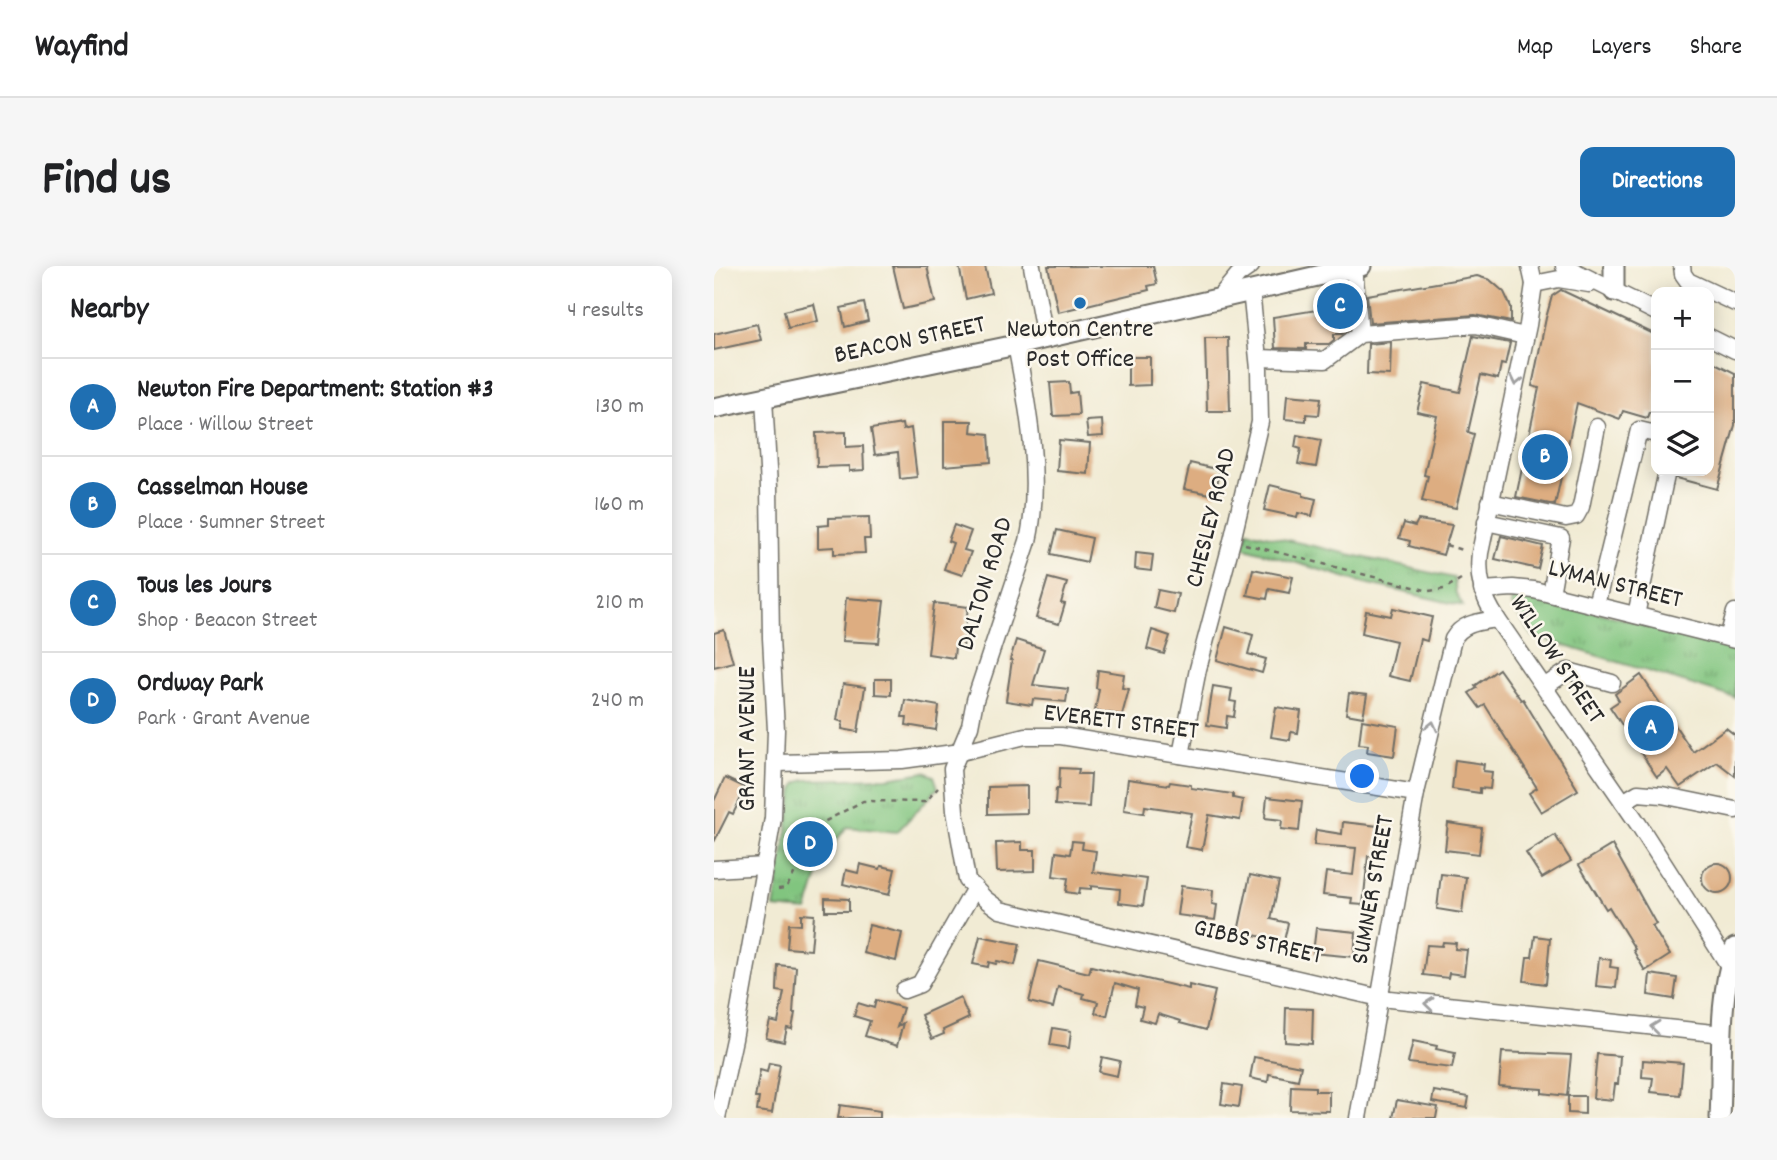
<!DOCTYPE html>
<meta charset="utf-8">
<style>
:root{--surface:#fff;--page:#f6f6f6;--text:#202124;--muted:#757577;--line:#e0e0e0;--accent:#1f6fb2}
body{margin:0;font-family:Dekko,sans-serif;background:var(--page);color:var(--text)}
.controls{position:absolute;right:21px;top:21px;display:grid;overflow:hidden;border-radius:14px;box-shadow:0 4px 18px #0003}
.controls button{width:63px;height:63px;display:grid;place-items:center;padding:0;border:0;border-bottom:2px solid var(--line);background:var(--surface);color:var(--text);font:35px sans-serif}
.you{position:absolute;left:649px;top:511px;width:24px;height:24px;margin:-18px;border:5px solid #fff;border-radius:50%;background:#1a73e8;box-shadow:0 0 0 10px #1a73e833}
.badge{display:grid;place-items:center;width:46px;height:46px;border-radius:50%;background:var(--accent);color:#fff;font-size:23px;font-weight:700}
.pin{position:absolute;translate:-50% -50%;border:4px solid #fff;box-shadow:0 2px 7px #0006}
.list{margin:0;padding:0;list-style:none}
h2{display:flex;justify-content:space-between;align-items:center;height:91px;margin:0;padding:0 28px;font-size:30px}
h2 small{font-size:23px;font-weight:400;color:var(--muted)}
.list li{display:grid;grid-template-columns:46px 1fr auto;gap:21px;align-items:center;box-sizing:border-box;height:98px;padding:0 28px;border-top:2px solid var(--line)}
.list b{display:block;font-size:26px;white-space:nowrap}
.list p{margin:0;font-size:23px;white-space:nowrap;color:var(--muted)}
.list em{font-size:23px;font-style:normal;color:var(--muted)}
.icon{flex:none;width:38px;height:38px;fill:none;stroke:currentColor;stroke-width:2;stroke-linecap:round;stroke-linejoin:round}
.map{position:relative;flex:none;width:1021px;height:852px;overflow:hidden;border-radius:14px}
header{display:flex;align-items:center;gap:42px;box-sizing:border-box;height:98px;padding:0 35px;background:var(--surface);border-bottom:2px solid var(--line)}
header strong{font-size:33px}
nav{display:flex;gap:38px;margin-inline-start:auto;font-size:24px}
.intro{display:flex;align-items:center;justify-content:space-between;box-sizing:border-box;height:168px;padding:0 42px}
h1{margin:0;font-size:49px}
.button{padding:18px 32px;border-radius:14px;background:var(--accent);color:#fff;font-size:24px;font-weight:700}
main{display:flex;gap:42px;padding:0 42px}
aside{flex:1;background:var(--surface);border-radius:14px;box-shadow:0 4px 18px #0003}
.map>svg:first-child{display:block}
.park{fill:url(#park-tufts);stroke:#567855;stroke-width:2}
.building{fill:#ddad81}
.lines{fill:none;stroke-linecap:round;stroke-linejoin:round}
.minor-casing{stroke:#706e66;stroke-width:19}
.major-casing{stroke:#706e66;stroke-width:23}
.path{stroke:#706e66;stroke-width:2.5;stroke-dasharray:5 5;stroke-linecap:butt}
.minor{stroke:#fff;stroke-width:16}
.major{stroke:#fff;stroke-width:19}
.oneway{stroke:#a0a0a0}
.poi-dot{fill:#1f6fb2;stroke:#fbf7ec;stroke-width:2.5}
.labels{text-anchor:middle;dominant-baseline:central;stroke-width:5;stroke-linejoin:round;paint-order:stroke}
.poi-label{font-size:26px;fill:#2b2b2b;stroke:#fbf7ec}
.street-label{font-size:26px;fill:#2b2b2b;stroke:#fbf7ec}
</style>
<header>
<strong>Wayfind</strong>
<nav><a>Map</a><a>Layers</a><a>Share</a></nav>
</header>
<div class="intro"><h1>Find us</h1><a class="button">Directions</a></div>
<main>
<aside>
<h2>Nearby<small>4 results</small></h2>
<ul class="list">
<li><span class="badge">A</span><div><b>Newton Fire Department: Station #3</b><p>Place · Willow Street</p></div><em>130 m</em></li>
<li><span class="badge">B</span><div><b>Casselman House</b><p>Place · Sumner Street</p></div><em>160 m</em></li>
<li><span class="badge">C</span><div><b>Tous les Jours</b><p>Shop · Beacon Street</p></div><em>210 m</em></li>
<li><span class="badge">D</span><div><b>Ordway Park</b><p>Park · Grant Avenue</p></div><em>240 m</em></li>
</ul>
</aside>
<div class="map">
<svg width="1021" height="852" viewBox="0 0 1021 852">
<defs>
<pattern id="park-tufts" width="24" height="20" patternUnits="userSpaceOnUse" patternTransform="scale(1.75)"><rect width="24" height="20" fill="#81c57f"/><path d="M3 7l-1-3M5 7V3M7 7l1-3M15 17l-1-3M17 17v-4M19 17l1-3" fill="none" stroke="#6aa068"/></pattern>
</defs>
<rect width="100%" height="100%" fill="#fbf7ec"/>
<filter id="ink" filterUnits="userSpaceOnUse"><feTurbulence type="fractalNoise" baseFrequency=".0143" numOctaves="2"/><feDisplacementMap in="SourceGraphic" scale="14" xChannelSelector="R" yChannelSelector="G"/><feConvolveMatrix kernelMatrix="1 2 1 2 8 2 1 2 1" color-interpolation-filters="sRGB"/></filter>
<filter id="wash" filterUnits="userSpaceOnUse"><feTurbulence type="fractalNoise" baseFrequency=".00686" numOctaves="4" result="noise"/><feDisplacementMap in="SourceGraphic" scale="28" xChannelSelector="R" yChannelSelector="G"/><feGaussianBlur stdDeviation="1.57" result="paint"/><feColorMatrix in="noise" values="0 0 0 0 0 0 0 0 0 0 0 0 0 0 0 0 0 1.4 0 .05"/><feComposite in="paint" operator="in"/></filter>
<g filter="url(#wash)">
<rect width="100%" height="100%" fill="#f1ebd4"/>
<g class="park">
<path d="M534,265L740,312L742,328L749,340L647,316L529,281Z"/>
<path d="M814,329L1021,381V432L819,370L797,340L798,332Z"/>
<path d="M211,506L220,510L224,522L183,566L133,561L110,590L93,645L60,642L80,523L83,517L91,514L173,512Z"/>
</g>
<g id="blocks">
<g class="building">
<path d="M179,0H213L221,36L189,43Z"/>
<path d="M245,0H271L277,27L252,33Z"/>
<path d="M334,0H439L443,18L434,20L435,24L344,46Z"/>
<path d="M763,10L776,14L790,26L797,41V56L761,49L656,57L653,29Z"/>
<path d="M847,24L942,69V148L935,146L933,152L909,145L906,153L863,137L841,239L802,231L825,122L818,120L832,52L838,30Z"/>
<path d="M632,33L635,63L628,68H620V74L615,78H592V83L561,82L559,51L603,44V39Z"/>
<path d="M150,37L154,55L131,61L127,42Z"/>
<path d="M100,38L104,55L74,62L70,45Z"/>
<path d="M43,58L47,74L0,84V68Z"/>
<path d="M759,70L796,77L791,99L787,98L784,113L767,109L754,166L760,168L742,242L708,235L714,210L710,209L723,150L703,146L710,118L746,126Z"/>
<path d="M491,72H514L516,145H493Z"/>
<path d="M677,76L676,109L653,108L654,78Z"/>
<path d="M414,91H436V119L414,120Z"/>
<path d="M995,94L1021,107V159L1003,223L962,212L963,205H995Z"/>
<path d="M355,116L356,127L363,126L365,149L339,150L336,117Z"/>
<path d="M573,129L607,132L605,149L592,148V155L571,153Z"/>
<path d="M388,154L389,170L374,171L372,155Z"/>
<path d="M230,155H258L257,166L275,168L277,196L230,200Z"/>
<path d="M188,158L189,164L197,162L203,211L186,213L184,186L161,189L157,163Z"/>
<path d="M132,166V181L149,180L150,204L135,205V200L103,201L102,167Z"/>
<path d="M583,169L607,174L602,201L584,198L587,183L581,181Z"/>
<path d="M345,174L376,177L374,208L343,205Z"/>
<path d="M476,197L506,204L501,229L470,223Z"/>
<path d="M556,219L589,227V230L602,233L598,250L584,247L583,251L550,244Z"/>
<path d="M155,251L156,273H150L151,287L120,288V281L104,282V260L115,259V252Z"/>
<path d="M704,254L738,259L729,289L695,280L696,275L685,272L690,257L701,260Z"/>
<path d="M240,259L257,265L250,284L257,286L248,309L230,303L239,277L234,275Z"/>
<path d="M343,264L378,272L373,296L337,288Z"/>
<path d="M787,270L829,280L824,303L781,293Z"/>
<path d="M422,287L439,289L437,305L421,303Z"/>
<path d="M539,303L579,311L575,327L555,323L553,333L533,329Z"/>
<path d="M334,312L353,317L347,337L351,338L345,358L322,352Z"/>
<path d="M444,324L464,328L460,347L440,342Z"/>
<path d="M132,332L170,335L165,377L128,375Z"/>
<path d="M220,337L254,341L249,381L241,380L240,392L214,388Z"/>
<path d="M679,342L718,351L713,375L706,373L696,415L674,410L682,375L648,367L652,345L677,350Z"/>
<path d="M512,361L539,369L534,388L552,393L548,407L503,394Z"/>
<path d="M10,364L19,396L0,401V367Z"/>
<path d="M438,364L456,370L450,388L433,383Z"/>
<path d="M302,374L330,383L319,419L354,423L352,436L319,433L318,439L292,435L298,394H296Z"/>
<path d="M785,403L807,434L809,433L864,524L827,546L815,527L823,522L771,439L766,442L755,427L763,422L761,420Z"/>
<path d="M384,404L410,408L408,422L415,423L408,449L381,445L385,423L382,422Z"/>
<path d="M927,409L979,486L1012,462L1021,469V510L1003,496L966,521L953,503L943,511L896,441L905,435L901,428Z"/>
<path d="M161,413H177V429L161,428Z"/>
<path d="M129,418L151,421L144,466L128,463L129,456L123,454Z"/>
<path d="M499,420L518,423L516,435L522,436L520,451L513,450L512,462L493,459Z"/>
<path d="M635,427L653,429L649,451L632,448Z"/>
<path d="M191,434L225,440L222,464L192,459L193,451H188Z"/>
<path d="M562,441L587,445L584,467L577,466L576,474L557,471Z"/>
<path d="M648,454L684,460L680,490L653,486L654,479L645,478Z"/>
<path d="M741,494L770,498L769,505L778,506L776,523L766,522V527L738,523Z"/>
<path d="M346,502L365,503L364,508H377L375,541L341,539L342,523H345Z"/>
<path d="M11,512L32,522L19,548L15,546L0,576V535Z"/>
<path d="M414,513L455,519L456,516L477,519V522L519,528V532L529,534L526,554L495,549L488,584L471,581L478,547L431,540L430,547L410,544Z"/>
<path d="M313,520V547L274,548V521Z"/>
<path d="M553,531L588,535L585,565L567,563L568,554L551,552Z"/>
<path d="M629,556L664,560L661,591L654,590L649,639L637,638L638,632L609,629L612,606L639,609L642,582L600,579L602,564L628,568Z"/>
<path d="M734,557L768,562L765,588L731,584Z"/>
<path d="M841,569L857,595L828,612L812,587Z"/>
<path d="M358,575L369,576L368,583L382,585L379,606L433,613L429,640L405,637L406,623L377,620V623L366,622L365,628L352,626L354,612L339,610L342,586L356,588Z"/>
<path d="M308,576V584H321V605L283,606L282,577Z"/>
<path d="M898,579L942,658L938,660L956,689L931,705L919,684L921,683L895,641L892,643L865,599Z"/>
<circle cx="1003" cy="612" r="15"/>
<path d="M146,598L166,603L167,600L181,603L175,629L129,618L132,604L144,607Z"/>
<path d="M727,608L752,611L748,647L723,643Z"/>
<path d="M536,609L565,615L557,653L574,657L570,675L524,666Z"/>
<path d="M467,620L499,624L498,638L503,639L501,654L463,649Z"/>
<path d="M111,632L135,633V645H111Z"/>
<path d="M87,648L100,649L97,684L73,682L75,658L87,659Z"/>
<path d="M155,659L188,667L182,695L149,687Z"/>
<path d="M602,662L642,666L640,691L599,687Z"/>
<path d="M266,670L306,678L301,699L283,695L282,698L275,696L274,701L259,698Z"/>
<path d="M821,670L836,672L832,718L810,715L813,691H818Z"/>
<path d="M729,676L742,677L741,683L753,684L750,709L735,707L734,712L709,709L713,679L728,680Z"/>
<path d="M885,692L897,694L896,701L904,702L902,722L882,720Z"/>
<path d="M325,695L375,707L377,700L475,723V719L501,725L492,764L466,757L467,755L444,748L441,757L426,753L429,741L421,739L424,724L401,717L393,750L381,747L384,736L369,732L370,728L344,721L339,742L315,736Z"/>
<path d="M64,699L82,701L79,747H81L78,763L73,762L70,776L52,772L56,755L64,757L70,726L63,725Z"/>
<path d="M936,708L963,712L960,733L934,729Z"/>
<path d="M246,731L255,752L229,764L230,768L218,773L207,749Z"/>
<path d="M162,734L189,742L183,761L189,757L183,780L151,770L156,755L140,750L144,737L160,742Z"/>
<path d="M572,742L599,743L598,778L571,776Z"/>
<path d="M339,762L357,765L355,782L336,779Z"/>
<path d="M699,775L723,780L722,783L741,787L738,802L694,797Z"/>
<path d="M788,786L857,789L853,830L828,827V823L785,820Z"/>
<path d="M883,788L906,790L904,818H901L899,834L879,832Z"/>
<path d="M388,791L406,795L403,810L385,806Z"/>
<path d="M540,791L587,800L584,814L555,808L554,816L536,812Z"/>
<path d="M929,794L969,797L966,829L937,826L939,812L928,811Z"/>
<path d="M55,797L66,799L58,847L43,845L45,832H41L46,804L53,806Z"/>
<path d="M510,818L528,821L525,841L507,838Z"/>
<path d="M577,820L601,821V825H615V845L576,844Z"/>
<path d="M720,825L755,831L753,842L718,836Z"/>
<path d="M854,830H871V848L854,847Z"/>
<path d="M683,834L724,841L722,852H679Z"/>
<path d="M126,839L166,845V852H124Z"/>
</g>
</g>
</g>
<g filter="url(#ink)">
<use href="#blocks" fill-opacity="0" stroke="#706e66" stroke-width="2"/>
<g class="lines">
<g class="minor-casing">
<g id="minor">
<path d="M318,0L331,72"/>
<path d="M816,0L820,18L814,59L766,287C763,312 769,332 783,353L925,559L1015,700"/>
<path d="M850,0L942,46"/>
<path d="M968,0L969,8L974,15L1021,37"/>
<path d="M640,1L646,68"/>
<path d="M820,18L845,13L875,18"/>
<path d="M504,33L524,9L537,0"/>
<path d="M995,71L1021,84"/>
<path d="M302,79C314,140 328,214 314,275L261,434L256,460L238,503L241,545L253,614L271,633L286,644L666,732L1009,768"/>
<path d="M545,92L611,94L646,68L762,59L811,70"/>
<path d="M776,236L852,252L862,250L867,241L883,161"/>
<path d="M772,256L847,272L837,328"/>
<path d="M768,324L799,322L820,324L1021,374"/>
<path d="M882,339L925,164L942,168"/>
<path d="M922,349L953,205"/>
<path d="M1014,372L1021,346"/>
<path d="M830,421L854,405L898,417"/>
<path d="M467,489L484,403L518,275L546,156L545,103L537,24"/>
<path d="M63,497L188,494L247,486L311,470H347L702,527"/>
<path d="M909,536L924,527L948,529L1021,544"/>
<path d="M0,603L51,600"/>
<path d="M190,724L206,718L261,622"/>
<path d="M3,852L20,773L59,552L62,464L57,372L55,221L50,132"/>
<path d="M644,852L702,527L739,373C749,356 766,356 783,353"/>
</g>
</g>
<g class="major-casing">
<g id="major">
<path d="M900,25V0"/>
<path d="M0,142L302,79L647,0"/>
<path d="M1006,852C1009,796 1003,735 1021,682"/>
</g>
</g>
<g class="path">
<path d="M531,278L715,325L730,323L747,313"/>
<path d="M732,279L751,285"/>
<path d="M64,623L72,622C84,604 88,585 93,565L149,535L211,536L224,522"/>
</g>
<use href="#minor" class="minor"/>
<use href="#major" class="major"/>
</g>
<defs><path id="oneway-chevron" d="M-2-3.5L2.5 0L-2 3.5" fill="none" stroke-width="1.6" stroke-linecap="round" stroke-linejoin="round" transform="scale(1.75)"/></defs>
<g class="oneway">
<use href="#oneway-chevron" transform="translate(802 115) rotate(102)"/>
<use href="#oneway-chevron" transform="translate(718 460) rotate(-77)"/>
<use href="#oneway-chevron" transform="translate(715 738) rotate(-174)"/>
<use href="#oneway-chevron" transform="translate(941 761) rotate(-174)"/>
</g>
</g>
<circle class="poi-dot" cx="366" cy="37" r="7"/>
<g class="labels">
<g class="poi-label">
<text x="366" y="64">Newton Centre<tspan x="366" dy="30">Post Office</tspan></text>
</g>
<g class="street-label">
<text transform="translate(196 75) rotate(-12)">BEACON STREET</text>
<text transform="translate(498 252) rotate(-76)">CHESLEY ROAD</text>
<text transform="translate(272 318) rotate(-73)">DALTON ROAD</text>
<text transform="translate(901 319) rotate(14)">LYMAN STREET</text>
<text transform="translate(842 394) rotate(56)">WILLOW STREET</text>
<text transform="translate(407 457) rotate(7)">EVERETT STREET</text>
<text transform="translate(34 473) rotate(-90)">GRANT AVENUE</text>
<text transform="translate(660 624) rotate(-80)">SUMNER STREET</text>
<text transform="translate(544 677) rotate(13)">GIBBS STREET</text>
</g>
</g>
</svg>
<div class="controls">
<button>+</button>
<button>−</button>
<button><svg class="icon" aria-label="layers" viewBox="0 0 24 24"><path d="M12 4l9 5-9 5-9-5zM3 14l9 5 9-5"/></svg></button>
</div>
<div class="you"></div>
<div class="pin badge" style="left:937px;top:462px">A</div>
<div class="pin badge" style="left:831px;top:191px">B</div>
<div class="pin badge" style="left:626px;top:40px">C</div>
<div class="pin badge" style="left:96px;top:578px">D</div>
</div>
</main>
